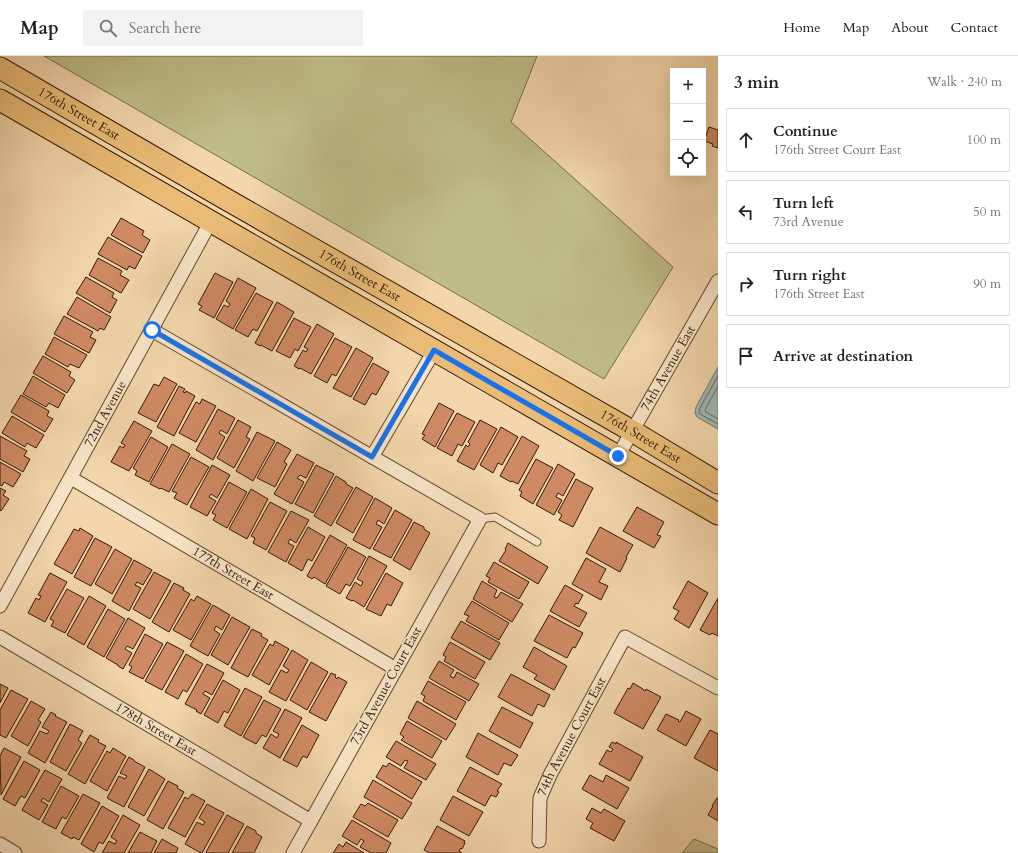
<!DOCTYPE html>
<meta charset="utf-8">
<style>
:root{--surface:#fff;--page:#f2f2f2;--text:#202124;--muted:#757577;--line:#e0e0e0}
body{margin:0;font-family:Cardo,serif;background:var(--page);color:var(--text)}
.controls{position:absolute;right:12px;top:12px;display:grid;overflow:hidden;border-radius:0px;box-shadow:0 4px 16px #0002}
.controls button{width:36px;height:36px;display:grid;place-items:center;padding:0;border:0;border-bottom:1px solid var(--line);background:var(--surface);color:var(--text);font:20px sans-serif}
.stop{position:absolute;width:12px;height:12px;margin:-9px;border:3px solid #1a73e8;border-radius:50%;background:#fff}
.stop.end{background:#1a73e8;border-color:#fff;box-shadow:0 1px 4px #0008}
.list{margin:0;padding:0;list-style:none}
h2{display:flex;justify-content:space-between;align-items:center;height:52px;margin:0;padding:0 16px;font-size:17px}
h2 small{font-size:13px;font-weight:400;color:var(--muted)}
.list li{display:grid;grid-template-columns:26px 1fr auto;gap:12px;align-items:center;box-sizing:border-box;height:64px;margin:0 8px 8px;padding:0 8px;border:1px solid var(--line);border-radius:0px}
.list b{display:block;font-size:15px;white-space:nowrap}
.list p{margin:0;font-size:13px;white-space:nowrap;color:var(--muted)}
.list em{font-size:13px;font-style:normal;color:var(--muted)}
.icon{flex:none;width:22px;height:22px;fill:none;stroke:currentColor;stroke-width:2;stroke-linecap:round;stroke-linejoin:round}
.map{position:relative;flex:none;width:718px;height:797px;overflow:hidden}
header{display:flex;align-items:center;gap:24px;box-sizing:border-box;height:56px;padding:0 20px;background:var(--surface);border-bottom:1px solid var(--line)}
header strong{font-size:19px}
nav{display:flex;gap:22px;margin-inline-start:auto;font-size:14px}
.search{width:280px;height:36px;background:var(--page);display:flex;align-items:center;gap:10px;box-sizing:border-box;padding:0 14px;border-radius:0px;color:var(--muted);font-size:15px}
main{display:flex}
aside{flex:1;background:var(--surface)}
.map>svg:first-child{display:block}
.green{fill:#bfbd86;stroke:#796b48}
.water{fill:#9eb7b3;stroke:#73786f}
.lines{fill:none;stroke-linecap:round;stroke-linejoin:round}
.shore{stroke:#68685e;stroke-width:1}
.building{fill:#cf8a63;stroke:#331909}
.lane-casing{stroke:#634832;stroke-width:9}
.street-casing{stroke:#634832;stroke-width:15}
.primary-casing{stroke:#331909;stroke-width:23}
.lane{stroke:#f7e4c8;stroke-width:7}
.street{stroke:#f7e4c8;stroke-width:13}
.primary{stroke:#eabb76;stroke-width:21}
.route{stroke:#1a73e8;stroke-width:5}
.labels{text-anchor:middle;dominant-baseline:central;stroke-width:4;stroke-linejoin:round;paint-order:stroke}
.street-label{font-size:13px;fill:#331909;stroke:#f7e4c8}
</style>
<header>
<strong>Map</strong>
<div class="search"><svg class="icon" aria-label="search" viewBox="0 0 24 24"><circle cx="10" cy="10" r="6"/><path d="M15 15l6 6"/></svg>Search here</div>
<nav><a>Home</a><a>Map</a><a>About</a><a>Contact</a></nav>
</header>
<main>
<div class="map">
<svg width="718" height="797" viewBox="0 0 718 797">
<rect width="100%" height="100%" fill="#f3d6ab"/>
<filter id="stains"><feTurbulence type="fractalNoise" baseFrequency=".005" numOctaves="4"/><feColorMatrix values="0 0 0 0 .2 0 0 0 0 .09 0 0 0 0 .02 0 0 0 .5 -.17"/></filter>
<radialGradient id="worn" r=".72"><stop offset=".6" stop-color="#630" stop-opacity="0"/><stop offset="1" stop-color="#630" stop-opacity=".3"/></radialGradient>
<g class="green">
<path d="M44,0H537L511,66L673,211L604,323Z"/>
<path d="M694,783L718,793V797H682Z"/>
</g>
<path class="water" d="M718,311V373L697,361L695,357L696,351Z"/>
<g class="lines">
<g class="shore">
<path d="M718,320L700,352L699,356L700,358L718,368"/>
<path d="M718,330L705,354L706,356L718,363"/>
</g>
</g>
<g class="building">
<path d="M709,71L718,74V92L712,90L713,88L704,85Z"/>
<path d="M121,162L144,175L142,179L150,184L143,197L111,179Z"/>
<path d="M108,181L142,200L135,213L129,210L127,214L98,198Z"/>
<path d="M98,202L122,215L120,219L129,224L121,237L89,219Z"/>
<path d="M215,217L233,226L214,262L199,254L202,250L198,248Z"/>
<path d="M86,221L114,237L112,241L117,244L110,257L76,237Z"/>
<path d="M238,222L256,232L233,273L216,263L224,249L228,251L230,248L226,245Z"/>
<path d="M256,237L273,246L257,275L253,273L248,281L235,274Z"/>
<path d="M77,241L111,261L104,274L100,272L98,275L67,258Z"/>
<path d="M277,246L294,256L272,295L261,289L260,290L255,287Z"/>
<path d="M64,260L93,276L90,281L96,284L89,297L54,278Z"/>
<path d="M294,262L311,271L298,295L295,293L290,302L276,295Z"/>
<path d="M317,268L334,278L311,318L300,312L299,313L294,310L303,294L306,296L308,293L304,291Z"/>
<path d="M54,281L87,299L79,312L70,308L68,311L45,298Z"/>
<path d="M335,282L352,291L336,320L332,318L327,327L314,320Z"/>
<path d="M356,292L373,302L351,341L333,332Z"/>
<path d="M43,300L71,316L69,320L75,324L67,337L33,317Z"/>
<path d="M373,307L389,316L376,339L372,337L365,349L353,343Z"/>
<path d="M33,320L65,339L58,352L49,347L46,351L23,338Z"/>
<path d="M164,321L177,328L156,366L138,357L154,328L159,330Z"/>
<path d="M179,330L185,333L183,336L185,337L186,335L195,340L174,380L157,371Z"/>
<path d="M21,339L49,355L47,360L53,363L45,376L11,356Z"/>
<path d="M202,343L216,350L196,386L179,377L196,346L200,348Z"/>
<path d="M439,347L454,355L435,391L422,383L425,379L422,378Z"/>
<path d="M218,353L235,362L227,378L221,374L219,377L225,381L213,404L196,394Z"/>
<path d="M457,357L475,366L462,390L458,388L452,400L437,392Z"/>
<path d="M12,360L44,379L36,392L27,387L25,391L2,377Z"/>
<path d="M238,364L251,371L246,381L250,383L234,412L217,402Z"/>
<path d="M480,364L497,373L474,414L457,405L466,389L468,391L470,388L468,386Z"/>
<path d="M134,365L152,375L129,415L111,406L120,390L123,392L125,389L121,387Z"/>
<path d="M501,371L518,381L502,409L498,407L493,417L480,409Z"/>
<path d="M257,376L275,385L253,425L236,415Z"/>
<path d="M0,380L27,395L24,400L30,403L23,416L0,403Z"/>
<path d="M522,380L539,390L518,428L512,425L511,426L500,420Z"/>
<path d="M151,381L168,391L149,426L135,419L137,415L133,412Z"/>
<path d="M277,386L291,394L284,406L287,408L275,431L257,422Z"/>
<path d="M172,388L190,398L169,436L161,432L160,433L150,428Z"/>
<path d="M297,398L314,407L306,422L300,419L297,422L304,426L292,448L274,438Z"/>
<path d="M191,401L209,411L187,449L174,442L177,437L172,435Z"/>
<path d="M536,403L553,412L533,448L520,440L522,436L519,434Z"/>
<path d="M0,406L21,418L13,431L4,426L2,430L0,429Z"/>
<path d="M558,408L575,418L563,440L558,437L556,441L562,444L554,459L536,449Z"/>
<path d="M212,409L230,419L217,442L211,438L209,441L216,445L207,460L190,451Z"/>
<path d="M316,409L334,418L313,457L295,448Z"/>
<path d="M336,420L346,426V428L353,432L331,470L314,460Z"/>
<path d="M576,423L593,432L573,471L559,464L562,459L558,456Z"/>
<path d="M229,426L247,436L227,472L213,464L216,459L212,457Z"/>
<path d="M356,431L373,441L353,477L336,467Z"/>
<path d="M0,432L6,435L3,439L9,443L1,455L0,454Z"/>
<path d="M251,433L268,443L247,483L229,473Z"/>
<path d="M375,442L392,452L384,468L378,464L376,468L382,471L370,493L353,484Z"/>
<path d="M270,446L287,455L266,494L253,487L255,482L251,480Z"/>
<path d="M637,451L664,466L657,479L661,480L654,492L623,475Z"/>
<path d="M395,454L412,464L391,502L373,493Z"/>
<path d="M291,455L309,464L296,487L290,483L288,487L294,490L286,506L268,496Z"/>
<path d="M414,466L424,471V473L430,477L410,514L393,504Z"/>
<path d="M308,471L325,481L312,505L308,503L302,515L288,507Z"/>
<path d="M600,471L633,489L626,501L627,502L620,516L586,497Z"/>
<path d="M80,472L93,480L72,518L54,508L74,473L79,475Z"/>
<path d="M330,479L347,489L325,528L314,521L312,523L307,520Z"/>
<path d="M95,482L112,491L91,530L74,521Z"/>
<path d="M508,487L548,511L538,528L499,505L506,494L505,493Z"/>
<path d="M348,491L366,501L350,530L346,528L340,538L326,530Z"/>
<path d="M115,493L132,503L112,538L95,528Z"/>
<path d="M369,500L387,510L364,551L353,544L352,545L346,542L355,526L361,530L363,526L357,523Z"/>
<path d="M586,502L606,513L599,526L608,530L601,544L572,528Z"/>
<path d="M134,504L152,514L143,529L137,526L135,529L141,532L129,555L112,545Z"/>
<path d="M494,506L529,526L519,543L488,526L490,522L486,520Z"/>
<path d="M154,516L171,525L150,563L133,553Z"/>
<path d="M50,517L67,526L45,566L28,557L36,542L39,544L41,540L38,539Z"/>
<path d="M386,517L403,527L391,550L387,548L381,560L366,553Z"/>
<path d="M482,525L497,534L494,541L497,542L501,536L523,548L512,566L473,543Z"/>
<path d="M688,525L708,537L689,572L674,563L679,555L673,552Z"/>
<path d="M174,527L184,532L183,534L190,538L169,576L152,566Z"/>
<path d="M565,529L583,539L578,548L576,547L574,550L587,557L579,571L550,555Z"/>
<path d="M67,533L84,542L65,577L51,570L54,565L50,563Z"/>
<path d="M89,540L106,550L84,589L67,579Z"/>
<path d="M197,540L211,548L191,584L173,574L191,543L194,545Z"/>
<path d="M718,542V580L712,577L710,579L700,574Z"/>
<path d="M472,545L509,567L499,584L466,565L469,560L464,558Z"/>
<path d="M213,549L230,559L222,574L216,570L214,574L220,578L208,600L190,590Z"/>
<path d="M108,553L125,563L104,601L87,591Z"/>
<path d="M549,559L583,577L575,592L573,591L567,602L534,585Z"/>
<path d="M232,561L250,571L228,609L211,599Z"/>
<path d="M128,562L145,572L133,593L127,590L125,593L132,597L123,613L118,610V609L106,602Z"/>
<path d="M461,565L500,587L490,604L451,582Z"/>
<path d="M252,573L262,578L261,580L268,584L248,621L231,612Z"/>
<path d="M145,578L163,588L143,623L129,616L132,611L129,609Z"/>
<path d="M275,585L289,593L269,629L252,619L270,588L273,590Z"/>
<path d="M167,586L184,595L162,634L145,625Z"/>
<path d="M450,586L485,606L475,623L444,605L446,601L443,599Z"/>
<path d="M534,591L567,610L554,634L534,623L537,619L523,611Z"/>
<path d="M292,594L308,604L286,645L269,636L281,614L287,617L289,614L283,610Z"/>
<path d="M186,598L203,608L187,636L183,634L178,643L165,636Z"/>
<path d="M439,605L454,614L450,620L454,622L457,616L479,628L469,645L429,622Z"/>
<path d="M311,606L328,616L307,654L290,644Z"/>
<path d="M207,608L224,617L212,639L205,635L203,638L210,642L201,658L196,655L197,654L185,648Z"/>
<path d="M331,617L336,619L335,621L337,623L338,621L347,626L326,665L309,656Z"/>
<path d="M511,618L550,639L544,651L538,648L532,660L498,641Z"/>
<path d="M223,624L240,634L228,657L224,655L218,667L204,659Z"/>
<path d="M428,625L466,646L456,664L423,645L425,640L421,638Z"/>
<path d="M633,627L643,633V634L645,635L646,633L661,641L643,673L614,657L628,632L630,633Z"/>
<path d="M0,628L8,632L0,647Z"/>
<path d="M245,632L262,641L241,680L224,670Z"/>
<path d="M11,634L28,643L6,682L0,679V654Z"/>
<path d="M264,644L281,653L266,681L262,679L256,688L243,681Z"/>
<path d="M31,645L45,653L38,664L41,666L28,690L11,680Z"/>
<path d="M417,645L456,668L446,684L408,662Z"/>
<path d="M502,651L533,667L520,692L489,675Z"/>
<path d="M285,653L302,662L280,702L263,692L271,678L277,682L279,678L273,675Z"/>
<path d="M686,655L701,663L686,690L657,674L666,658L679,664L678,665L680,666Z"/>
<path d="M51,656L56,659L55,660L67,666L45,707L28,697L40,675L47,678L49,675L42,671Z"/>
<path d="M407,665L442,685L432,702L401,684L404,681L400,678Z"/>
<path d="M70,668L83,675L78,684L82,687L66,715L50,706Z"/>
<path d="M302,669L319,679L307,702L303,700L297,711L283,704Z"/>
<path d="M710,674L718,678V715L694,702Z"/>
<path d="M478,677L518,699L511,710L504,707L498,719L466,701Z"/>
<path d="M90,679L99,684L98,686L106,690L85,728L68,718Z"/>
<path d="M396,685L436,708L426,724L404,712L408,705L405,704L401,710L386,701Z"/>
<path d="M612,686L616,688V686L643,701L630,725L599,708L607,694L611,696L613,693L609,691Z"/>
<path d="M4,692L21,701L1,739L0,700Z"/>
<path d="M113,692L126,700L107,735L90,725L107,695L110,697Z"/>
<path d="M129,701L134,704V705L145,711L124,751L107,742L119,720L125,723L127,720L120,717Z"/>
<path d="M24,705L40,714L25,742L21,740L15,750L3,743Z"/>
<path d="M389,707L422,726L412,743L376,721L383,709L386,711Z"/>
<path d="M470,711L502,728L497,735L499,736L496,741L491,739L485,750L457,735Z"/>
<path d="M149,713L165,723L144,760L128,751Z"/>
<path d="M45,714L62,723L49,746L43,742L41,745L48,749L39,764L22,754Z"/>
<path d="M590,719L603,726L606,719L629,732L617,753L582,733Z"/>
<path d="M373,724L412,747L402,763L364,741Z"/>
<path d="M168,725L178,730L177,732L184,736L163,773L147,764Z"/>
<path d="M61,730L79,740L66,763L62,761L56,773L42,766Z"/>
<path d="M83,738L100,747L79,784L73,781L72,783L61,777Z"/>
<path d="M192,738L205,745L185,781L168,772L185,741L188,743Z"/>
<path d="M453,740L483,756L469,780L440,764Z"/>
<path d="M717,742H718V765L708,759L713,750H712Z"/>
<path d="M368,747L398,764L388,781L353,761L361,748L365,750Z"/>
<path d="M207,748L224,757L202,797H201L185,788L197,766L203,769L205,766L199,762Z"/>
<path d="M102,750L119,760L103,788L99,786L94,796L81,788Z"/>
<path d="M592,752L601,757L604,753L625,765L614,785L590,772L593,767L586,763Z"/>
<path d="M123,759L140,769L124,797H102L109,785L115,788L117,785L111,781Z"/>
<path d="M227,759L244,768L228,797H207L206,796Z"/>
<path d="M352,764L391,787L386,797H371L360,791L364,785L361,783L357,789L342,780Z"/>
<path d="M247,770L256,775V777L262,781L254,797H232Z"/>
<path d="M437,770L465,785L464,787H465L462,793L461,792L459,795L462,797H430L424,794Z"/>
<path d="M140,776L157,785L151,797H128Z"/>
<path d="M162,783L178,792L176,797H154Z"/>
<path d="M346,786L364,797H333L339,788L343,791Z"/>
</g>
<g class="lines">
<g class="lane-casing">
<path id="lane" d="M480,463L495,461L537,486"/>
</g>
<g class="street-casing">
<g id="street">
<path d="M152,274L480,463L293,797"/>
<path id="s1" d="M618,400L718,225"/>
<path d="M372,401L434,295"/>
<path id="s2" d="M71,422L396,613"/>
<path id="s3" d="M0,550L211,165"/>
<path id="s4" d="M0,581L311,765"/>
<path id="s5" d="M539,785L540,742L550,719L625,581L718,632"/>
<path d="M0,788L15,797"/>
</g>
</g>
<g class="primary-casing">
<g id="primary">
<path id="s6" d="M0,12L224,142L632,375L718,427"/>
<path d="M0,44L718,458"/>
</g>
</g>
<use href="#lane" class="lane"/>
<use href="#street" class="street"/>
<use href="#primary" class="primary"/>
</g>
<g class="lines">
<path class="route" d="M152,274L372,401L434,294L618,400"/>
</g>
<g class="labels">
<g class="street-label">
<text stroke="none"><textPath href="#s6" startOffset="91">176th Street East</textPath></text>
<text stroke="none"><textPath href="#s6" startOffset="415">176th Street East</textPath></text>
<text stroke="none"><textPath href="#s1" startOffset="101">74th Avenue East</textPath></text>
<text stroke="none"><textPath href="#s3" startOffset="219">72nd Avenue</textPath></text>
<text stroke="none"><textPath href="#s6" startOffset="739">176th Street East</textPath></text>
<text stroke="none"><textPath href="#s2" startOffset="188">177th Street East</textPath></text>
<text transform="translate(386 630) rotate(-61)">73rd Avenue Court East</text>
<text stroke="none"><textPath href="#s4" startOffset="181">178th Street East</textPath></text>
<text stroke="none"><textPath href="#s5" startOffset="112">74th Avenue Court East</textPath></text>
</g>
</g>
<rect width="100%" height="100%" filter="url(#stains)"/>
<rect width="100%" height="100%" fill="url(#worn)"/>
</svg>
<div class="controls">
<button>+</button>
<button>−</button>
<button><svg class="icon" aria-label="locate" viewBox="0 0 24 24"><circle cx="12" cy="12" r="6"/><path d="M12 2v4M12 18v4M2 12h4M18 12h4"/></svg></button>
</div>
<div class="stop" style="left:152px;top:274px"></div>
<div class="stop end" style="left:618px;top:400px"></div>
</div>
<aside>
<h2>3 min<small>Walk · 240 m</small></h2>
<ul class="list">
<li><svg class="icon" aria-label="ahead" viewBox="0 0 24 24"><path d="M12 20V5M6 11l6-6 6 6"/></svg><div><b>Continue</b><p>176th Street Court East</p></div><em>100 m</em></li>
<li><svg class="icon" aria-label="left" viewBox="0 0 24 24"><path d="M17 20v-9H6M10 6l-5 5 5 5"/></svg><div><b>Turn left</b><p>73rd Avenue</p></div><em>50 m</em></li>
<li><svg class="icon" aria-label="right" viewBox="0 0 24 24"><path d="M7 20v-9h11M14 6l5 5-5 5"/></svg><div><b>Turn right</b><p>176th Street East</p></div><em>90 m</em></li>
<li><svg class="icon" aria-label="arrive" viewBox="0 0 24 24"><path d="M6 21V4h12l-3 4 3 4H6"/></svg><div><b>Arrive at destination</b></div></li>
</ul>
</aside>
</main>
